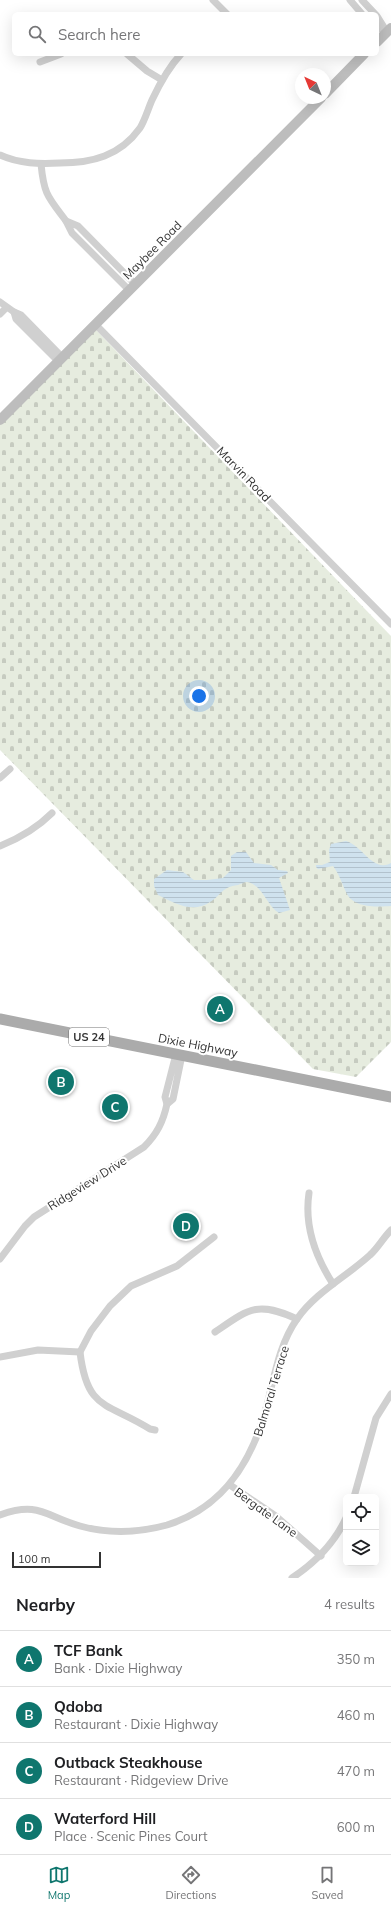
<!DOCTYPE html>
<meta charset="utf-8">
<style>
:root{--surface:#fff;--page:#f2f2f2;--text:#202124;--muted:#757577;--line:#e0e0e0;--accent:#0f766e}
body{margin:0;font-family:Mulish,sans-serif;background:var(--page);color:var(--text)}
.controls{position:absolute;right:12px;bottom:12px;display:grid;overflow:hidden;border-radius:6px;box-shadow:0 4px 16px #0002}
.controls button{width:36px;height:36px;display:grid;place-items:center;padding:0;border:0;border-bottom:1px solid var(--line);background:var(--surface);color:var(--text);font:20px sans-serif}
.compass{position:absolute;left:295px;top:68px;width:36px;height:36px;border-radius:50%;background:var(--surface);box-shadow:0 4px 16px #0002;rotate:317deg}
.scale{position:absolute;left:12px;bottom:10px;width:89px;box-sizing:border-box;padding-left:4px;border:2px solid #333;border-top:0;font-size:11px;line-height:14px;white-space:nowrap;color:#333;-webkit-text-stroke:3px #fff;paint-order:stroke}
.you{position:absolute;left:199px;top:696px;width:14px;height:14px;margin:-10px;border:3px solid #fff;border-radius:50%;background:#1a73e8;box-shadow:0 0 0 6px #1a73e833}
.badge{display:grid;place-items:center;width:26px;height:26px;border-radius:50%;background:var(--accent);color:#fff;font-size:13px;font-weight:700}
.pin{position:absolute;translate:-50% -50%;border:2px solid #fff;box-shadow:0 1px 4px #0006}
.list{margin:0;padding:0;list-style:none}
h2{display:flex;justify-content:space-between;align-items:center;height:52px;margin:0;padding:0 16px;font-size:17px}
h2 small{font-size:13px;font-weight:400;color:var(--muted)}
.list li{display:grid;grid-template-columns:26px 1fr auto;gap:12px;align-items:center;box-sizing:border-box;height:56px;padding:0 16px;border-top:1px solid var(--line)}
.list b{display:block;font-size:15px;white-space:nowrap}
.list p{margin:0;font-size:13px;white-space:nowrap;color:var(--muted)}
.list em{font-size:13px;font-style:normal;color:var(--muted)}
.icon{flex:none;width:22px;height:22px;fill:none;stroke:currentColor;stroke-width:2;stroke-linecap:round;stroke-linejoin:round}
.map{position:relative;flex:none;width:391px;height:1578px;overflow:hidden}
.search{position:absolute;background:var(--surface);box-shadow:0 4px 16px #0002;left:12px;right:12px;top:12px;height:44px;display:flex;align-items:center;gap:10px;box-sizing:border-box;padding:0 14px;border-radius:6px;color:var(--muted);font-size:15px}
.sheet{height:276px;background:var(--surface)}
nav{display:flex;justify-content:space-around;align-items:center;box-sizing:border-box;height:56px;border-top:1px solid var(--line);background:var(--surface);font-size:11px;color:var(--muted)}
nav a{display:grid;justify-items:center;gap:2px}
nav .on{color:var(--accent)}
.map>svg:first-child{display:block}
.cemetery{fill:url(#cemetery-stones)}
.water{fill:url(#water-rules)}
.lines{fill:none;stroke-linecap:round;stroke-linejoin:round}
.minor{stroke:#d0d0d0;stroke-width:7}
.secondary{stroke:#bdbdbd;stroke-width:10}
.primary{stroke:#ababab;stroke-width:11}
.labels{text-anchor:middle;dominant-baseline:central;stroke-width:4;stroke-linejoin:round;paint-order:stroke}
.shield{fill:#fff;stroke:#707070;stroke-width:1}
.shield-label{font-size:11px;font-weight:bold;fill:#333}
.street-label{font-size:12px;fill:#333;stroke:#fff}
</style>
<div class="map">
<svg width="391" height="1578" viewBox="0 0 391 1578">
<defs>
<pattern id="cemetery-stones" width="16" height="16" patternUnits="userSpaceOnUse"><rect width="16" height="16" fill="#e6ecdf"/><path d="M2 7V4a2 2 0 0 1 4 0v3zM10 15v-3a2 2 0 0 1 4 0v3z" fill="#c6cbc0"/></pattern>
<pattern id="water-rules" width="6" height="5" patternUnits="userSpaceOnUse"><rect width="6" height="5" fill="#cfe2ee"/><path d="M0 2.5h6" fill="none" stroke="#b2c2cd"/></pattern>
</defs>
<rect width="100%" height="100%" fill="#fff"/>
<path class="cemetery" d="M95,329L391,636V1042L356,1077L313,1069L0,750V424Z"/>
<g class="water">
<path d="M346,841C363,846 373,873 391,863V906C378,907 354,908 347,894C342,885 340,875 333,866L318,869L316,867V865H322L330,862L329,850L331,844Z"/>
<path d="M237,852H246L254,863L271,865L278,870L287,871L288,873L279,878L290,910L279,913C267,906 262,884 247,882C244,882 241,884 238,885C221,887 222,895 210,902C193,914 174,903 158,895L154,886V879L167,870L183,872L194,880H207L223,878L231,870V856Z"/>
</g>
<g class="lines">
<g class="minor">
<path d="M213,0L227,14"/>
<path d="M350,0L362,14"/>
<path d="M362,0L375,14"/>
<path d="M377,16L387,32L377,27"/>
<path d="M127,54L147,71L162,80"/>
<path d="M40,62L61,54"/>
<path d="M0,155C19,164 40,164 60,163C92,163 120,156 140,128C145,120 148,109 152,100C160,83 168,68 181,54"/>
<path d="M41,164C44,195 48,197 66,221"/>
<path d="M130,291L72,233L66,221L78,226L136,285"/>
<path d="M0,302L14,312"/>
<path d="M0,314L6,308"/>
<path d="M96,325L391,624"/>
<path d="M59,362L16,319L14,312L21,315L63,358"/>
<path d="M0,778L10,769"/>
<path d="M0,846C20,838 36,829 52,813"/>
<path d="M176,1054L165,1097L167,1104L173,1099L182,1055"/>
<path d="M309,1193C304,1226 315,1256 333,1284"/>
<path d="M0,1259L25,1226L34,1217L144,1147C157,1134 163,1122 167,1104"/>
<path d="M215,1332C250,1308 257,1301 297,1319"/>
<path d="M0,1357L38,1350L80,1352"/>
<path d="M155,1430L150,1429C107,1402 87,1411 80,1352L91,1331L110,1306L131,1286L177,1266L214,1237"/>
<path d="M230,1485L277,1517L321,1556"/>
<path d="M354,1497L376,1418L391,1394"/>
<path d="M0,1515C39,1501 45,1516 80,1526C109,1534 138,1533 167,1525C226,1507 254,1458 268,1401C275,1373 280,1343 297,1319C316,1292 346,1277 370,1255C378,1248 383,1238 391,1230"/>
<path d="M292,1578C316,1562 334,1544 346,1518"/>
</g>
<g class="secondary">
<path d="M377,42L391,28"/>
<path d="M325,94L364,54"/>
<path d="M0,420L321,98"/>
</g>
<path class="primary" d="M0,1019L391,1097"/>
</g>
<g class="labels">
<rect class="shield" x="69" y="1028" width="40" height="18" rx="3"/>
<g class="shield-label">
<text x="89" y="1037">US 24</text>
</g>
<g class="street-label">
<text transform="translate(152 250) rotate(-45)">Maybee Road</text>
<text transform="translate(244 474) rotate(46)">Marvin Road</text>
<text transform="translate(198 1045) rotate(11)">Dixie Highway</text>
<text transform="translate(87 1183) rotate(-32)">Ridgeview Drive</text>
<text transform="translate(271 1391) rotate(-73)">Balmoral Terrace</text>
<text transform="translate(266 1512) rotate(36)">Bergate Lane</text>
</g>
</g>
</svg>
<div class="controls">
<button><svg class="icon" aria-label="locate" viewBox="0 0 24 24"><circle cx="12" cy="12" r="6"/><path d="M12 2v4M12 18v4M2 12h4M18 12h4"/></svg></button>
<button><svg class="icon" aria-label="layers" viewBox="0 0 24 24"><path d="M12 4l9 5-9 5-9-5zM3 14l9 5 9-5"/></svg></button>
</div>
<svg class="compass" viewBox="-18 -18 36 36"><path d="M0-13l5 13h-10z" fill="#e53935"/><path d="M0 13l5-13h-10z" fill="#757577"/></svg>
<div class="scale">100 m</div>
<div class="you"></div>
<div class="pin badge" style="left:220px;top:1009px">A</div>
<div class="pin badge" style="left:61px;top:1082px">B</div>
<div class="pin badge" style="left:115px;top:1107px">C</div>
<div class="pin badge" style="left:186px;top:1226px">D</div>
<div class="search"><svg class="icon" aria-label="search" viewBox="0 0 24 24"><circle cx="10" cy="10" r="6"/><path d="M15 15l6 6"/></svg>Search here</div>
</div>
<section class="sheet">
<h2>Nearby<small>4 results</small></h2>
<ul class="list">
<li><span class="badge">A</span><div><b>TCF Bank</b><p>Bank · Dixie Highway</p></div><em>350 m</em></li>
<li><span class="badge">B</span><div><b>Qdoba</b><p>Restaurant · Dixie Highway</p></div><em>460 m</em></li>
<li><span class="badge">C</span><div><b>Outback Steakhouse</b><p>Restaurant · Ridgeview Drive</p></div><em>470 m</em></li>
<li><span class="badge">D</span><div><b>Waterford Hill</b><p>Place · Scenic Pines Court</p></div><em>600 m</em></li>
</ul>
</section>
<nav>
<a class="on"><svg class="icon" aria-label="map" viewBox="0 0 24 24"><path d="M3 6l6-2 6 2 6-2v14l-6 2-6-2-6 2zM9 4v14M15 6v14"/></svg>Map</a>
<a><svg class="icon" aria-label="directions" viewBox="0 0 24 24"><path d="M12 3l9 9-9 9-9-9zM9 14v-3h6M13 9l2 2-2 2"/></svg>Directions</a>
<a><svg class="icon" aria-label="saved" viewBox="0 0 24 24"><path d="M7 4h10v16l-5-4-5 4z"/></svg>Saved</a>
</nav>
